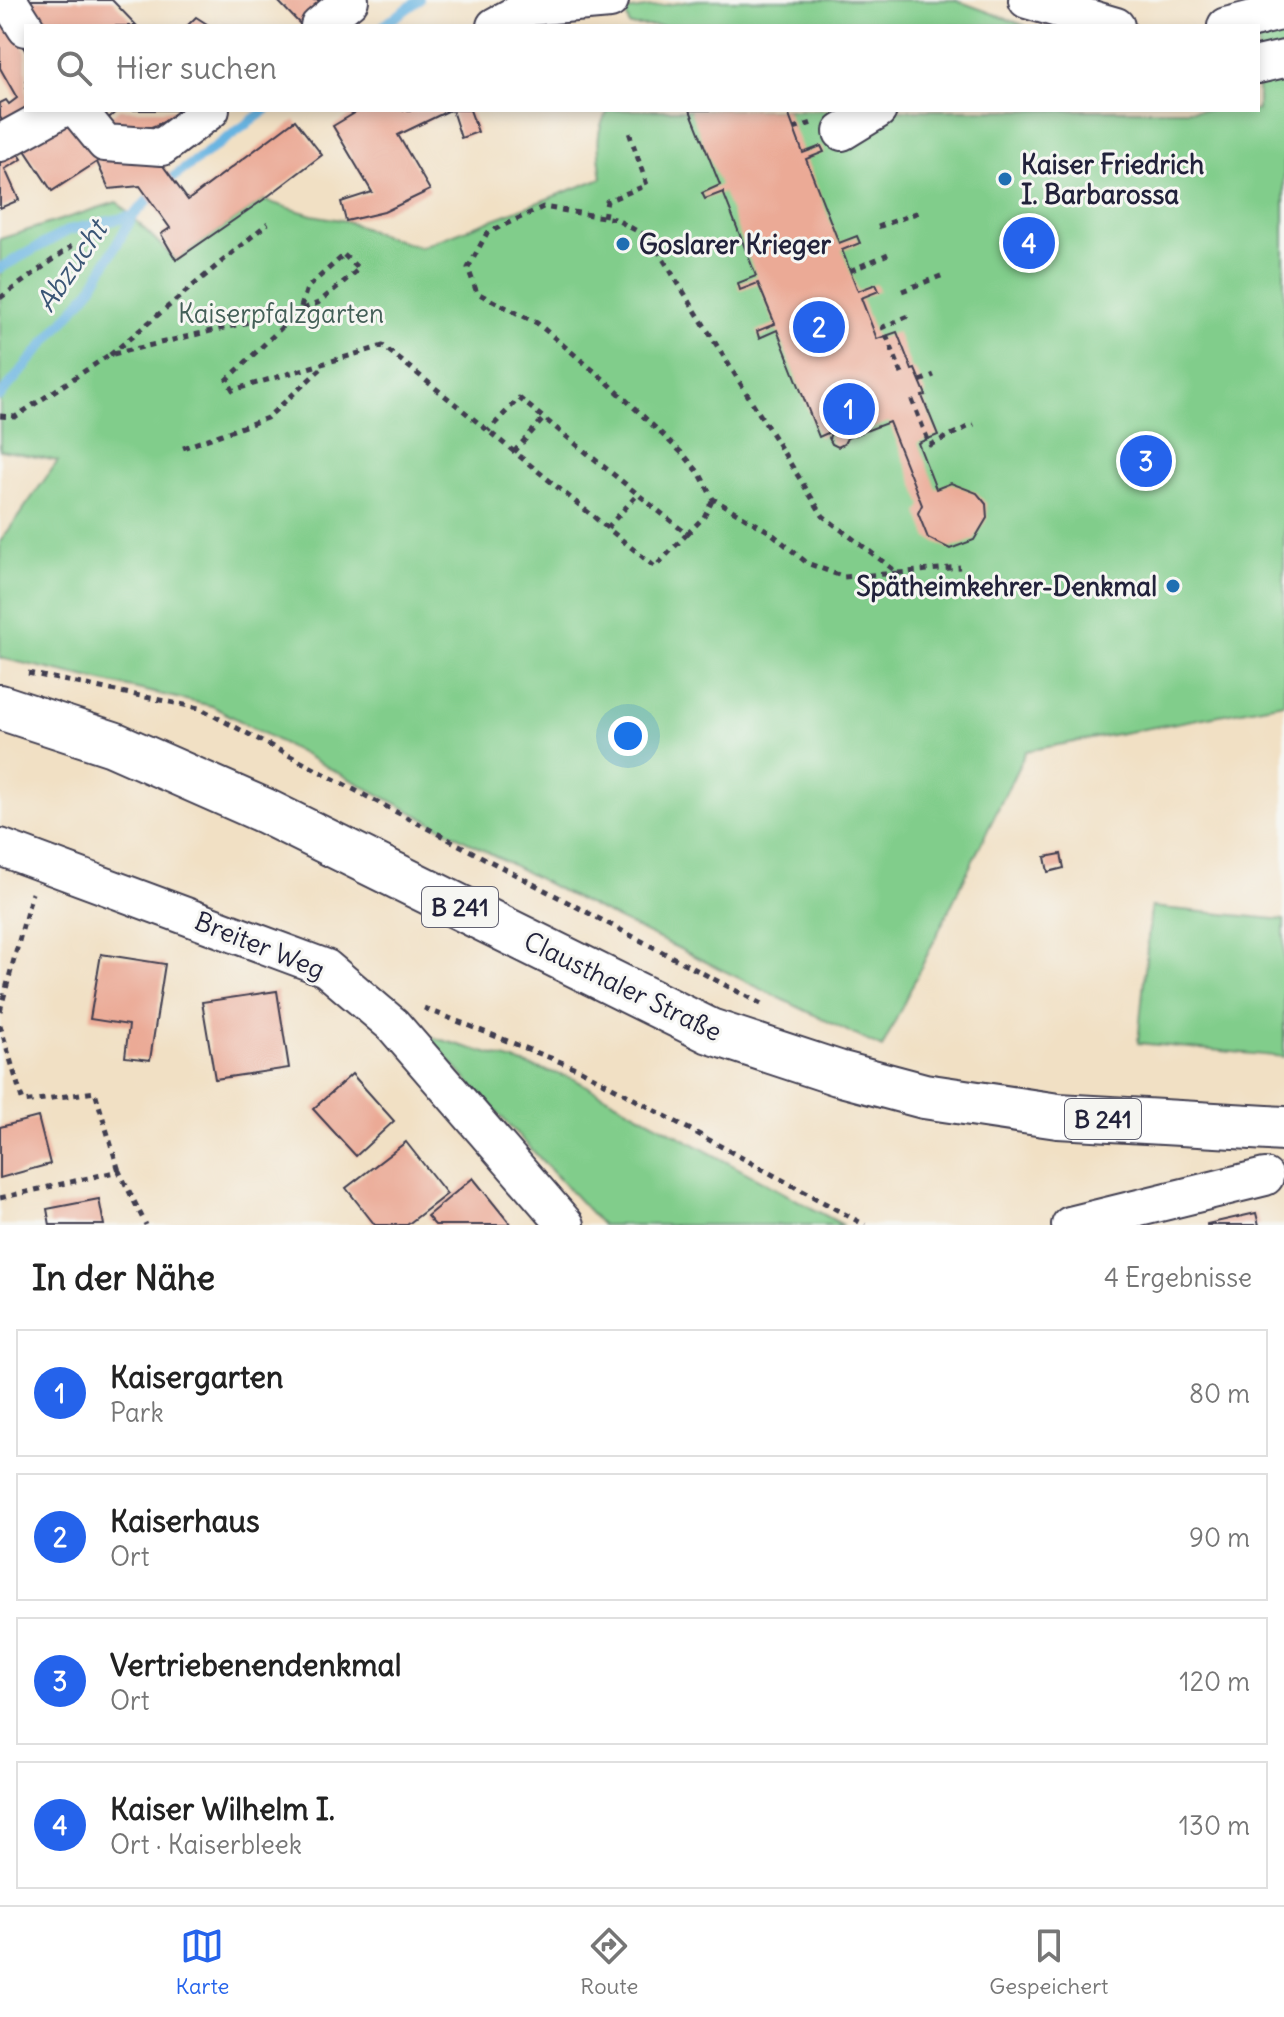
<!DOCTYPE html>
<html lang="de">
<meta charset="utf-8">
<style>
:root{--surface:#fff;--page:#f2f2f2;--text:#222;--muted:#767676;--line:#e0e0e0;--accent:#2563eb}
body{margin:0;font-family:Delius,sans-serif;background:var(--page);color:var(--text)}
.you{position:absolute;left:628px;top:736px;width:28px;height:28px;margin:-20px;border:6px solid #fff;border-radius:50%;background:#1a73e8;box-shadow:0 0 0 12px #1a73e833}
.badge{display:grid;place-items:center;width:52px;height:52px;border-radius:50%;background:var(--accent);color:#fff;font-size:26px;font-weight:700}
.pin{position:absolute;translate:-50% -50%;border:4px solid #fff;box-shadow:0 2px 8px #0006}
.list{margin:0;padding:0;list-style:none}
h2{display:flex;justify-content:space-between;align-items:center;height:104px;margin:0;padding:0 32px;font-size:34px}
h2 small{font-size:26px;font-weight:400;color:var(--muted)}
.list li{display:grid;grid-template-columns:52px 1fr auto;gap:24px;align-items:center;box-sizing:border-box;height:128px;margin:0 16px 16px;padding:0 16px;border:2px solid var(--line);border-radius:0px}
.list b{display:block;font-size:30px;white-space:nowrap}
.list p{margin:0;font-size:26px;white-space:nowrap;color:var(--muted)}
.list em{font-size:26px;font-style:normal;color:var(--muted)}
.icon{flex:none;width:44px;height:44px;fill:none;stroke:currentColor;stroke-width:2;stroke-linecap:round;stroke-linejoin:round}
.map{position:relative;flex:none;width:1284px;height:1225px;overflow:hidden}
.search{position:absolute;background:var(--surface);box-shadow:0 4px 12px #0003;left:24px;right:24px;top:24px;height:88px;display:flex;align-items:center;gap:20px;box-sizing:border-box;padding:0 28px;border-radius:0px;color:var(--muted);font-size:30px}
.sheet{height:680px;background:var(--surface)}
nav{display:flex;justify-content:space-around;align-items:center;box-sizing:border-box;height:112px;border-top:2px solid var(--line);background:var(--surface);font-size:22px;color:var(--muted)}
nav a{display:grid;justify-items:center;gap:4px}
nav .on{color:var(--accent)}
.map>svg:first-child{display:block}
.green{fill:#81cd8b;stroke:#527863;stroke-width:2}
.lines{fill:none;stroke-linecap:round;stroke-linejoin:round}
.stream{stroke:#68b4e1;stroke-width:10}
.building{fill:#ebaa96}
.minor-casing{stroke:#413e50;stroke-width:40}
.major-casing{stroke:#413e50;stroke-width:48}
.path{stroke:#413e50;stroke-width:5;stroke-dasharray:6 6;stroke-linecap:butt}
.minor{stroke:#fff;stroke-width:36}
.major{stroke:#fff;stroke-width:44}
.poi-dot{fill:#1f6fb2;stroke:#f6f6f2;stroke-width:3}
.labels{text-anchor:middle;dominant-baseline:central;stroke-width:6;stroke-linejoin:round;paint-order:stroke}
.shield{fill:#f6f6f2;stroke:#626272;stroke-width:2}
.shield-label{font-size:24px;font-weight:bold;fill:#22223b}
.poi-label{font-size:26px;font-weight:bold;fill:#22223b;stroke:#f6f6f2;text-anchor:start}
.park-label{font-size:26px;fill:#435e57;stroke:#f6f6f2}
.street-label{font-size:26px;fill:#22223b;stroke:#f6f6f2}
.water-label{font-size:28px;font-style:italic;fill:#3a5575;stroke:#f6f6f2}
</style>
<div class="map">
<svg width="1284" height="1225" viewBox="0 0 1284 1225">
<rect width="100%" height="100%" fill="#f6f6f2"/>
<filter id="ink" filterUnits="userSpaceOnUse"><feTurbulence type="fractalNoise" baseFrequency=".0125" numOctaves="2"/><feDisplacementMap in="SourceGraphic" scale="16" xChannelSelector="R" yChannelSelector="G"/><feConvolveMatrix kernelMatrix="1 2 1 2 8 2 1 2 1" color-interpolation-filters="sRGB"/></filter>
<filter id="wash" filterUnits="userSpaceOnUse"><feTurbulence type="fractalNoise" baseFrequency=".006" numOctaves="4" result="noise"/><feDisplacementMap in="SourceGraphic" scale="32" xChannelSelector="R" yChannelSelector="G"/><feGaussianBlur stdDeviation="1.8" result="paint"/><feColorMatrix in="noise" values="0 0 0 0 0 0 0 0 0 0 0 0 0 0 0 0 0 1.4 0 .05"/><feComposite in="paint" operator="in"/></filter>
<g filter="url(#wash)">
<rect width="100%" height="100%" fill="#f1e0c4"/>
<g class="green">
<path d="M698,0H956L1026,26H630L625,11Z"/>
<path d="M1284,35V703L1026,751L882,1048L565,893L212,706L0,658V542L58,461L0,450V239L117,202L176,260L263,200L312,215L346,221L378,234L420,247L602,178C599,155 593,130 609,110H1258V40Z"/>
<path d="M1151,907L1284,920V1057L1138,1043Z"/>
<path d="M425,1035L572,1078L843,1225H602Z"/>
</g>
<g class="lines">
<g class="stream">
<path d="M383,26L419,0"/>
<path d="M172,178L266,110"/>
<path d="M0,268L69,230L133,216"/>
<path d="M0,396L91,289L133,216L149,199"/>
</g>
</g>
<g id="blocks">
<g class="building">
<path d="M31,0H112L137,26H32L22,9Z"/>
<path d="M277,0H326L301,25Z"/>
<path d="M6,15L26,52V109L4,124L0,117V103L6,100L9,104L17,98L0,68V18Z"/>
<path d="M196,17L210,26H187Z"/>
<path d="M118,110H182L169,120L131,135L104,122Z"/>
<path d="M360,110H450L398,135L430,190L384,212L346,221L341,202L372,192L333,126Z"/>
<path d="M452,110H470L478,132L461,138Z"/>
<path d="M690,110H787L803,153L821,146L824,152L806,159L839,243L857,236L860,243L842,250L858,291L876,284L879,291L861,298L877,339L897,332L912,370L915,369L926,395L922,396L938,435L918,443L936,489L951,483L977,493L986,504L987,518L974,540L950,549L928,538L918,513L922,505L889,422L847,438L844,444L838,447L832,444L829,438L832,431L819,437L777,330L759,338L757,331L775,324L758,283L740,290L738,283L756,276L723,192L705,199L702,193L720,185Z"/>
<path d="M69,117L99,161L107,154L158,159L188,200L295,120L322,155L263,200L176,260L161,234L170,228L140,186L109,189L97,162L52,191L21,144Z"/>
<path d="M12,144L22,159L5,169L19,200L0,208V158Z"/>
<path d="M1061,854L1064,868L1048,872L1045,857Z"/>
<path d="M101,954L165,964L150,1060L125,1057L129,1025L90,1019Z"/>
<path d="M277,991L289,1068L215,1079L202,1002Z"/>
<path d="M352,1074L394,1121L356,1156L313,1109Z"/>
<path d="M38,1117L50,1164L0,1178V1127Z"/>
<path d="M406,1142L447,1194L407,1225H375L346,1188Z"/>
<path d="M473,1178L511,1225H435L427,1216Z"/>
<path d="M99,1199L104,1225H50L47,1209Z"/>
<path d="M1256,1213L1259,1225H1207V1224Z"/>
</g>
</g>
</g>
<g filter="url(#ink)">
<use href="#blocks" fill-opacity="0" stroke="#413e50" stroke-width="2"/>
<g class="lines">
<g class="minor-casing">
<g id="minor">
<path d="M1027,0L1116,26"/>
<path d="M12,6L26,28"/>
<path d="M319,26L350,0"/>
<path d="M495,26L529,7L610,0"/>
<path d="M1226,26L1284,11"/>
<path d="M1258,65L1284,59"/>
<path d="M78,110L105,143L162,147L211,110"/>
<path d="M842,132L878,110"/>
<path d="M0,143L60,110"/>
<path d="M0,847L326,968L393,1025L566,1225"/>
<path d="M1070,1225L1265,1177"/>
</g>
</g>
<g class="major-casing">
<path id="major" d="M0,707L113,744L265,811L710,1031L838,1073L924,1096L1058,1116L1284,1129"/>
</g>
<g class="path">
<path d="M794,129L812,123"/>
<path d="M604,217L607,201L647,185L629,132"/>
<path d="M878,227L922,211"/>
<path d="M344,255L359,269L318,303L300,310L307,288Z"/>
<path d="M850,271L888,254"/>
<path d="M902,291L946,274"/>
<path d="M0,298L72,246"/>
<path d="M110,355L268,223"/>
<path d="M902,374L883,327L911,315"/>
<path d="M920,381L934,375"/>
<path d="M912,400L930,445L974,424"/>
<path d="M0,416L15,417L109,355L300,310L227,380L233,390L383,346C474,419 565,493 655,567L687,534L519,398L488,431"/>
<path d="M183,448L267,418L325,365"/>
<path d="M514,452L544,418"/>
<path d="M607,528L638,494"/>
<path d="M687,534L704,517L713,499"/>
<path d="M898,573L844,577L807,563L770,532L713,499L700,474L684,455L607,382L537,323L477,293L468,268L487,233L543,207L615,219L650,238L823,516L898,573L960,567"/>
<path d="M28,673L199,708L765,1006"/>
<path d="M424,1008L581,1070L865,1225"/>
<path d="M0,1011L32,893"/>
<path d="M0,1025L23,1102L95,1092L119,1171"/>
<path d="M0,1198L119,1171L146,1225"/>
</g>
<use href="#minor" class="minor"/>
<use href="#major" class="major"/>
</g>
</g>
<g class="poi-dot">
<circle cx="1005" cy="179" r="8"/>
<circle cx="623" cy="244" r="8"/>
<circle cx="1173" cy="586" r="8"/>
</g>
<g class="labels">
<g class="shield">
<rect x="422" y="887" width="76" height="40" rx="6"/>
<rect x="1065" y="1099" width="76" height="40" rx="6"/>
</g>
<g class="shield-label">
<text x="460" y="907">B 241</text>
<text x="1103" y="1119">B 241</text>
</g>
<g class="poi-label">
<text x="1021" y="164">Kaiser Friedrich<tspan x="1021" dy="30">I. Barbarossa</tspan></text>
<text x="639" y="244">Goslarer Krieger</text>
<text x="1157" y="586" text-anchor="end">Spätheimkehrer-Denkmal</text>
</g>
<g class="park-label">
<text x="281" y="313">Kaiserpfalzgarten</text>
</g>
<g class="street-label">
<text transform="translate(260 945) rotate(22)">Breiter Weg</text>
<text transform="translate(623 986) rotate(26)">Clausthaler Straße</text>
</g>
<g class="water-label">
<text transform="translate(71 266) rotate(-56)">Abzucht</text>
</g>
</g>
</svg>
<div class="you"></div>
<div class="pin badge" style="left:849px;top:409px">1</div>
<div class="pin badge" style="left:819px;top:327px">2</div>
<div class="pin badge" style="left:1146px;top:461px">3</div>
<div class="pin badge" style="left:1029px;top:243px">4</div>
<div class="search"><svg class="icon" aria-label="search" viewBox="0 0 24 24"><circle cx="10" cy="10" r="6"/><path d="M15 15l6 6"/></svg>Hier suchen</div>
</div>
<section class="sheet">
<h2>In der Nähe<small>4 Ergebnisse</small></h2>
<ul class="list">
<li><span class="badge">1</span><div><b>Kaisergarten</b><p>Park</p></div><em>80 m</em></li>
<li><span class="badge">2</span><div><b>Kaiserhaus</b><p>Ort</p></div><em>90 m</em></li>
<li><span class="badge">3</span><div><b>Vertriebenendenkmal</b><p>Ort</p></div><em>120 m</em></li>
<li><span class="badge">4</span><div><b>Kaiser Wilhelm I.</b><p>Ort · Kaiserbleek</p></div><em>130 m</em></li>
</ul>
</section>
<nav>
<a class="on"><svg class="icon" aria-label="map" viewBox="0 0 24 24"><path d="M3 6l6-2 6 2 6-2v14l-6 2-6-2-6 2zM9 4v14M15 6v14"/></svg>Karte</a>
<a><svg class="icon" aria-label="directions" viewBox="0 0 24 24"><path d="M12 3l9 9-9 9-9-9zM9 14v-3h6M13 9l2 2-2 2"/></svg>Route</a>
<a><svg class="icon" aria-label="saved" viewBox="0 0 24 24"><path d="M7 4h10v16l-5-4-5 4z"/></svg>Gespeichert</a>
</nav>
